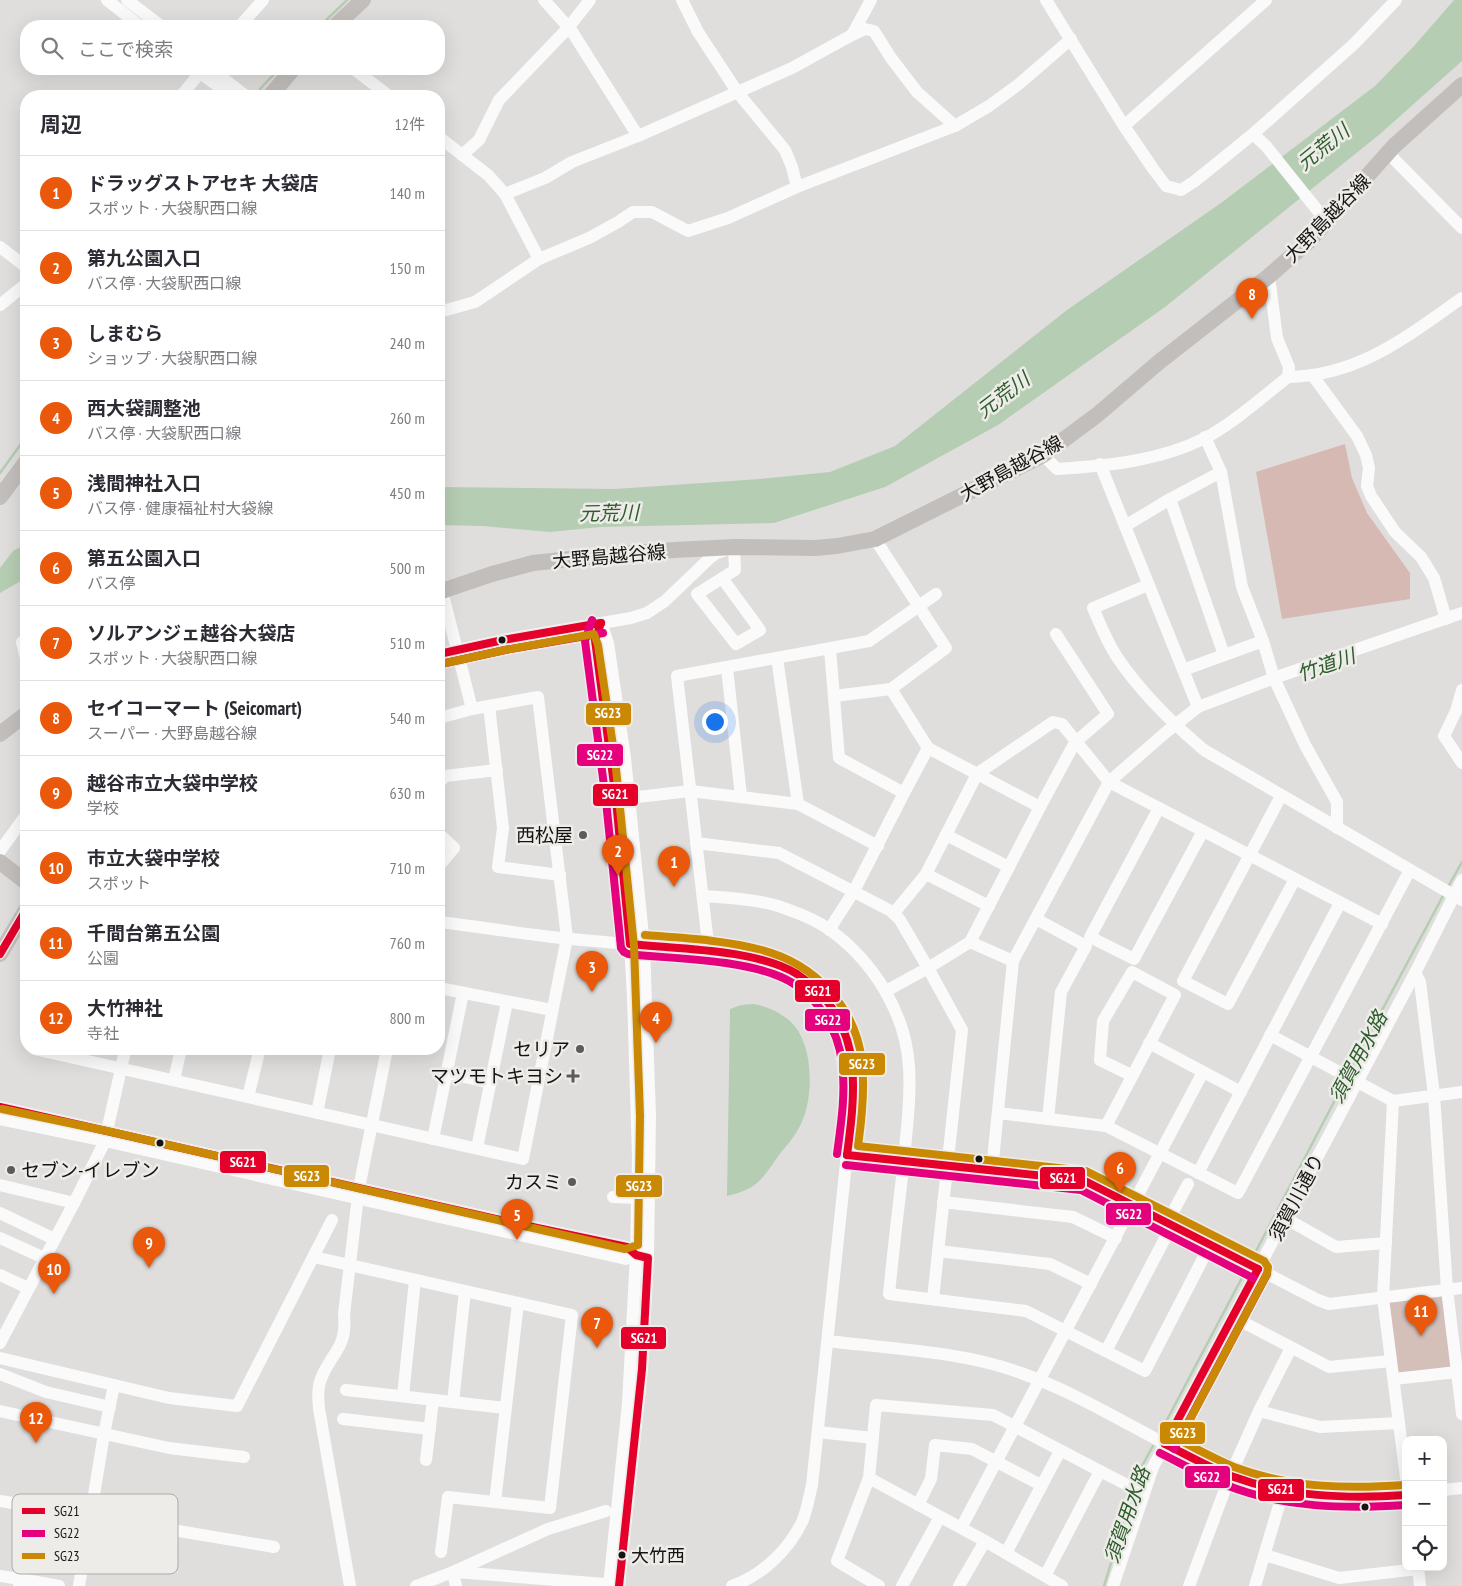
<!DOCTYPE html>
<html lang="ja">
<meta charset="utf-8">
<style>
:root{--surface:#fff;--page:#f2f2f3;--text:#2b2b33;--muted:#7c7c81;--line:#e1e1e2;--accent:#ea580c}
body{margin:0;font-family:"PT Sans Narrow","Noto Sans JP",sans-serif;background:var(--page);color:var(--text)}
.controls{position:absolute;right:15px;bottom:15px;display:grid;overflow:hidden;border-radius:10px;box-shadow:0 5px 20px #0002}
.controls button{width:45px;height:45px;display:grid;place-items:center;padding:0;border:0;border-bottom:1px solid var(--line);background:var(--surface);color:var(--text);font:25px sans-serif}
.you{position:absolute;left:714px;top:721px;width:18px;height:18px;margin:-12px;border:4px solid #fff;border-radius:50%;background:#1a73e8;box-shadow:0 0 0 8px #1a73e833}
.badge{display:grid;place-items:center;width:32px;height:32px;border-radius:50%;background:var(--accent);color:#fff;font-size:16px;font-weight:700}
.pin{position:absolute;translate:-50% -41px;filter:drop-shadow(0 1px 2px #0008)}
.pin::after{content:'';position:absolute;top:26px;width:18px;height:15px;background:inherit;clip-path:polygon(0 0,100% 0,50% 100%)}
.list{margin:0;padding:0;list-style:none}
h2{display:flex;justify-content:space-between;align-items:center;height:65px;margin:0;padding:0 20px;font-size:21px}
h2 small{font-size:16px;font-weight:400;color:var(--muted)}
.list li{display:grid;grid-template-columns:32px 1fr auto;gap:15px;align-items:center;box-sizing:border-box;height:75px;padding:0 20px;border-top:1px solid var(--line)}
.list b{display:block;font-size:19px;white-space:nowrap}
.list p{margin:0;font-size:16px;white-space:nowrap;color:var(--muted)}
.list em{font-size:16px;font-style:normal;color:var(--muted)}
.icon{flex:none;width:28px;height:28px;fill:none;stroke:currentColor;stroke-width:2;stroke-linecap:round;stroke-linejoin:round}
.map{position:relative;flex:none;width:1462px;height:1586px;overflow:hidden}
.search{position:absolute;background:var(--surface);box-shadow:0 5px 20px #0002;left:20px;top:20px;width:425px;height:55px;display:flex;align-items:center;gap:12px;box-sizing:border-box;padding:0 18px;border-radius:20px;color:var(--muted);font-size:19px}
.panel{position:absolute;background:var(--surface);box-shadow:0 5px 20px #0002;left:20px;top:90px;width:425px;height:965px;border-radius:20px}
.map>svg:first-child{display:block}
.green{fill:#d4bfb9}
.forest{fill:#d6b9b2}
.water{fill:#b5cdb3}
.lines{fill:none;stroke-linecap:round;stroke-linejoin:round}
.stream{stroke:#b5cdb3;stroke-width:2.5}
.minor{stroke:#fafafa;stroke-width:12}
.major{stroke:#c2bebb;stroke-width:16}
.bus-1-casing{stroke:#eeece8;stroke-width:11}
.bus-2-casing{stroke:#eeece8;stroke-width:11}
.bus-3-casing{stroke:#eeece8;stroke-width:11}
.bus-1{stroke:#e4002b;stroke-width:8}
.bus-2{stroke:#e5007d;stroke-width:8}
.bus-3{stroke:#ca8904;stroke-width:8}
.bus-dot{fill:#151413;stroke:#eeece8;stroke-width:2}
.poi-dot{fill:#5c5b59;stroke:#eeece8;stroke-width:2}
.labels{text-anchor:middle;dominant-baseline:central;stroke-width:5;stroke-linejoin:round;paint-order:stroke}
.bus-label{font-size:18px;fill:#151413;stroke:#eeece8;text-anchor:start}
.street-label{font-size:19px;fill:#151413;stroke:#eeece8}
.poi-label{font-size:19px;fill:#151413;stroke:#eeece8;text-anchor:end}
.water-label{font-size:20px;font-style:italic;fill:#2d5d2c;stroke:#eeece8}
.key{fill:#eeece8;stroke:#adaba8;stroke-width:1}
.key-label{font-size:14px;fill:#151413}
.line-badge{stroke:#eeece8;stroke-width:2}
.badge-label{font-size:14px;text-anchor:middle;font-weight:bold;fill:#fff}
</style>
<div class="map">
<svg width="1462" height="1586" viewBox="0 0 1462 1586">
<rect width="100%" height="100%" fill="#e0dedc"/>
<path class="green" d="M1444,1295L1453,1370L1397,1377L1388,1302Z"/>
<path class="forest" d="M1345,444L1352,478L1367,513L1410,573V599L1282,619L1256,472Z"/>
<g class="water">
<path d="M1454,0H1462V61L1380,134L1165,307L998,425L885,487L774,523L600,527L550,532L483,526L439,525V487L615,489L760,479L830,472L895,446L1067,310L1221,203L1375,86L1414,46Z"/>
<path d="M26,544V578L0,593V568L13,551Z"/>
<path d="M754,1004C769,1007 780,1012 791,1022C814,1044 814,1097 801,1124C796,1135 787,1145 779,1155C762,1179 758,1189 727,1196L730,1009L741,1005Z"/>
</g>
<g class="lines">
<g class="stream">
<path d="M320,26L347,0"/>
<path d="M260,89L279,69"/>
<path d="M0,473L26,437"/>
<path d="M1448,887L1462,862"/>
<path d="M1349,1072L1444,894"/>
<path d="M1255,1253L1346,1079"/>
<path d="M1160,1433L1245,1272"/>
<path d="M1134,1485L1137,1475L1153,1446"/>
<path d="M1104,1586L1132,1493"/>
</g>
<g class="minor">
<path d="M107,0L140,26"/>
<path d="M127,0L161,26"/>
<path d="M544,0L571,30L638,136"/>
<path d="M682,0L698,32L738,93L785,150L792,167L797,187"/>
<path d="M1046,0L1124,126L1154,170L1166,186L1181,190L1195,181L1253,134L1354,44L1396,0"/>
<path d="M240,26L263,0"/>
<path d="M852,35L865,29L874,31L891,58L917,92L955,126"/>
<path d="M195,69L231,96"/>
<path d="M211,69L246,96"/>
<path d="M354,69L389,96"/>
<path d="M181,96L203,69"/>
<path d="M1124,126L1266,0"/>
<path d="M1253,134L1266,146L1326,221"/>
<path d="M439,137L488,175L505,194L539,259"/>
<path d="M1388,153L1462,228"/>
<path d="M462,155L479,140L499,100L568,28L590,0"/>
<path d="M505,194L545,178L572,162L638,136L792,68L852,35L871,0"/>
<path d="M0,247L26,267"/>
<path d="M0,305L26,284"/>
<path d="M439,312L475,302L539,259L589,238L618,222L633,212H652L688,231L728,218L797,187L955,126L989,106L1019,84L1071,39"/>
<path d="M1313,376L1357,436L1366,455L1369,468L1367,486L1371,496L1395,532L1421,557L1434,578L1446,619"/>
<path d="M1288,377C1359,376 1406,337 1462,298"/>
<path d="M1205,437L1221,472L1242,587L1263,641L1274,678L1305,745L1337,802V828"/>
<path d="M1043,455L1057,469C1106,466 1160,461 1205,438C1235,422 1261,398 1288,377L1289,367L1277,338L1269,276"/>
<path d="M1100,464L1198,707"/>
<path d="M1170,499L1224,655"/>
<path d="M1125,526L1170,499L1221,472"/>
<path d="M1148,585L1093,608C1100,624 1107,642 1117,657C1141,693 1171,722 1204,750L1462,900"/>
<path d="M442,591L472,709"/>
<path d="M601,623L608,643L625,758L644,945L650,1116L648,1258L642,1369L619,1586"/>
<path d="M601,623L595,640L616,800L630,944L633,997L638,1157L636,1255L628,1403L609,1586"/>
<path d="M26,641L22,642L26,659"/>
<path d="M830,649L839,758L904,793"/>
<path d="M439,654L503,640L631,618L647,613L665,601L711,557L717,553L734,547L735,570L697,594L736,644L760,630L722,578"/>
<path d="M777,658L798,804"/>
<path d="M727,668L741,796"/>
<path d="M1183,670L1263,641"/>
<path d="M891,689L928,748"/>
<path d="M1462,690L1456,711L1444,736L1462,763"/>
<path d="M834,696L891,689L946,648L875,539"/>
<path d="M489,706L503,828L498,867L560,875"/>
<path d="M439,783L445,776L497,770"/>
<path d="M1281,796L1183,981L1228,1004L1295,879"/>
<path d="M629,798L690,791L798,804L878,846"/>
<path d="M1040,807L1073,746L1079,739L1108,714L1056,634"/>
<path d="M1159,808L1090,937L1134,959L1203,831"/>
<path d="M439,834L454,848L439,866"/>
<path d="M946,835L1009,867"/>
<path d="M696,843L779,853L891,911L900,920L928,968L962,1030L933,1299"/>
<path d="M0,851L26,815"/>
<path d="M926,874L989,906"/>
<path d="M703,896C728,898 754,899 778,906C795,912 815,919 830,930C873,961 906,1013 909,1067C911,1101 906,1135 903,1169C898,1211 893,1252 889,1294L1026,1311L1145,1371L1210,1245"/>
<path d="M894,913L926,874L975,778L981,771L1053,722L1062,724L1109,782L1382,924"/>
<path d="M1036,919L1086,946L1061,992L1048,1119"/>
<path d="M439,922C483,927 527,935 571,939C606,942 641,945 676,949C713,952 759,954 791,971C828,991 850,1030 853,1070C854,1079 853,1088 853,1097L812,1485C809,1497 807,1511 802,1522C788,1551 762,1575 732,1586"/>
<path d="M829,930L854,891L904,793L928,748L1040,807L970,942L928,968L886,991"/>
<path d="M970,942L1013,961"/>
<path d="M709,952L677,676L869,641L936,594"/>
<path d="M1415,973L1420,982L1434,1095L1447,1289L1462,1414"/>
<path d="M439,988L552,1010"/>
<path d="M1270,1035L1393,1101L1462,1092"/>
<path d="M1149,1043L1241,1092"/>
<path d="M34,1049L523,1159L567,938L538,697L472,709L439,718"/>
<path d="M447,1073L491,1083"/>
<path d="M174,1080L181,1049"/>
<path d="M248,1097L259,1052L261,1049"/>
<path d="M1393,1101L1383,1298L1406,1478"/>
<path d="M0,1107L509,1222L627,1247L636,1255L642,1256"/>
<path d="M317,1113L330,1049"/>
<path d="M998,1113L1106,1126L1238,1193L1410,870"/>
<path d="M0,1119L105,1141L626,1259L636,1255"/>
<path d="M1106,1126L1175,995L1132,972L1103,1021L1100,1060L1131,1075"/>
<path d="M107,1131L125,1051L127,1049"/>
<path d="M433,1139L463,993"/>
<path d="M477,1148L507,1002"/>
<path d="M847,1155L1083,1180L1089,1182L1318,1300L1329,1304L1462,1288"/>
<path d="M992,1170L1013,961L1109,782L1165,733L1198,707L1274,678L1462,613"/>
<path d="M1198,1173L1340,903"/>
<path d="M0,1185L74,1203"/>
<path d="M613,1197L637,1198"/>
<path d="M943,1202L1073,1217L1116,1238"/>
<path d="M0,1213L54,1239"/>
<path d="M1285,1218L1336,1247L1386,1243"/>
<path d="M1167,1223L1188,1184"/>
<path d="M0,1238L44,1258"/>
<path d="M938,1251L1050,1264L1091,1284"/>
<path d="M314,1257L572,1315L550,1508L448,1497L441,1552"/>
<path d="M0,1275L28,1288"/>
<path d="M1233,1317L1329,1367L1391,1361"/>
<path d="M828,1341C891,1349 961,1351 1021,1373C1111,1405 1188,1469 1282,1491C1323,1501 1364,1498 1406,1495"/>
<path d="M0,1343L74,1203L105,1141"/>
<path d="M1106,1351L1172,1225"/>
<path d="M0,1358L169,1398L237,1406L332,1220"/>
<path d="M0,1374L46,1392L110,1407"/>
<path d="M1394,1379L1457,1372"/>
<path d="M346,1390L505,1408"/>
<path d="M403,1396L415,1280"/>
<path d="M453,1402L465,1291"/>
<path d="M0,1411L169,1448L244,1457"/>
<path d="M1259,1411L1320,1427L1399,1423"/>
<path d="M343,1419L430,1429"/>
<path d="M818,1432L873,1438"/>
<path d="M426,1460L433,1400"/>
<path d="M1100,1471L1143,1493"/>
<path d="M869,1478L985,1541L1062,1586"/>
<path d="M1443,1490L1462,1488"/>
<path d="M0,1501L274,1547"/>
<path d="M495,1502L518,1303"/>
<path d="M918,1505L931,1479L935,1445L972,1449L1041,1485"/>
<path d="M961,1528L1203,1072"/>
<path d="M1006,1553L1060,1451"/>
<path d="M1265,1555L1339,1578L1418,1569"/>
<path d="M1418,1567L1420,1586"/>
<path d="M453,1572L456,1586"/>
<path d="M456,1572L618,1585"/>
<path d="M0,1576L20,1579L19,1586"/>
<path d="M20,1579L59,1586"/>
<path d="M79,1586L104,1434L114,1385"/>
<path d="M350,1586L319,1409C318,1397 317,1386 323,1374C335,1349 347,1346 344,1314L359,1188L387,1049"/>
<path d="M416,1586L453,1572L548,1529L606,1511"/>
<path d="M879,1586L837,1561L869,1478L876,1405L993,1415L1100,1471L1045,1576"/>
<path d="M902,1586L940,1517"/>
<path d="M959,1586L985,1541"/>
<path d="M1113,1586L1153,1467L1415,973L1462,880"/>
<path d="M1189,1586L1230,1476L1259,1411L1291,1348"/>
<path d="M1255,1586L1283,1492"/>
</g>
<g class="major">
<path d="M335,26L363,0"/>
<path d="M270,96L293,69"/>
<path d="M0,497L26,462"/>
<path d="M439,592L492,574L533,563L609,555L674,550L734,547L815,548L837,546L875,539L1043,455L1097,415L1159,362L1269,276L1310,240L1394,146L1462,85"/>
<path d="M0,734L26,714"/>
<path d="M0,862L26,882"/>
<path d="M0,954L26,910"/>
</g>
<g class="bus-1-casing">
<g id="bus-1">
<path d="M601,623L595,640L616,800L630,944C678,949 756,949 797,974C811,983 823,995 832,1008C843,1025 850,1044 852,1064C855,1095 851,1125 847,1155"/>
<path d="M439,654L503,640L601,623"/>
<path d="M0,954L26,910"/>
<path d="M0,1107L509,1222L627,1247L636,1255L648,1258L642,1369L619,1586"/>
<path d="M847,1155L1083,1180L1258,1269"/>
<path d="M1165,1444C1187,1455 1208,1467 1231,1476C1288,1497 1346,1499 1406,1495"/>
<path d="M1165,1444L1258,1269"/>
</g>
</g>
<g class="bus-2-casing">
<g id="bus-2">
<path d="M592,620L585,641L606,801L621,948L624,952L628,954C674,959 739,959 781,977C815,992 838,1027 842,1063C846,1093 841,1124 837,1154"/>
<path d="M441,664L505,650L603,633"/>
<path d="M846,1165L1081,1190L1253,1278"/>
<path d="M1174,1449L1267,1274"/>
<path d="M1160,1453C1182,1464 1203,1476 1226,1485C1284,1508 1344,1509 1406,1505"/>
</g>
</g>
<g class="bus-3-casing">
<g id="bus-3">
<path d="M645,935C684,938 724,940 762,950C815,964 856,1007 862,1062C865,1090 862,1118 858,1146L1086,1171L1264,1261L1268,1267L1267,1274L1179,1440C1197,1449 1215,1459 1234,1467C1290,1488 1347,1489 1405,1485"/>
<path d="M2,1109L107,1131L625,1249L638,1245L640,1116L634,946L615,759L598,645L594,634L505,650L441,664"/>
</g>
</g>
<use href="#bus-1" class="bus-1"/>
<use href="#bus-2" class="bus-2"/>
<use href="#bus-3" class="bus-3"/>
</g>
<g class="bus-dot">
<circle cx="502" cy="640" r="4.5"/>
<circle cx="160" cy="1143" r="4.5"/>
<circle cx="979" cy="1159" r="4.5"/>
<circle cx="1365" cy="1507" r="4.5"/>
<circle cx="622" cy="1555" r="4.5"/>
</g>
<g class="poi-dot">
<circle cx="583" cy="835" r="5"/>
<circle cx="580" cy="1049" r="5"/>
<path d="M570.5 1068.5h5v5h5v5h-5v5h-5v-5h-5v-5h5z"/>
<circle cx="11" cy="1170" r="5"/>
<circle cx="572" cy="1182" r="5"/>
</g>
<g class="labels">
<g class="bus-label">
<text x="631" y="1555">大竹西</text>
</g>
<g class="street-label">
<text transform="translate(1327 218) rotate(-46)">大野島越谷線</text>
<text transform="translate(1011 468) rotate(-29)">大野島越谷線</text>
<text transform="translate(609 556) rotate(-5)">大野島越谷線</text>
<text transform="translate(1296 1197) rotate(-62)">須賀川通り</text>
</g>
<g class="poi-label">
<text x="573" y="835">西松屋</text>
<text x="570" y="1049">セリア</text>
<text x="563" y="1076">マツモトキヨシ</text>
<text x="21" y="1170" text-anchor="start">セブン-イレブン</text>
<text x="562" y="1182">カスミ</text>
</g>
<g class="water-label">
<text transform="translate(1323 147) rotate(-39)">元荒川</text>
<text transform="translate(1003 395) rotate(-37)">元荒川</text>
<text transform="translate(609 513) rotate(-1)">元荒川</text>
<text transform="translate(1326 665) rotate(-19)">竹道川</text>
<text transform="translate(1358 1057) rotate(-62)">須賀用水路</text>
<text transform="translate(1127 1515) rotate(-71)">須賀用水路</text>
</g>
</g>
<rect x="12" y="1494" width="166" height="80" rx="8" class="key"/>
<rect x="22" y="1508" width="23" height="6" fill="#e4002b"/>
<rect x="22" y="1530" width="23" height="7" fill="#e5007d"/>
<rect x="22" y="1553" width="23" height="6" fill="#ca8904"/>
<g class="key-label">
<text x="54" y="1516">SG21</text>
<text x="54" y="1538">SG22</text>
<text x="54" y="1561">SG23</text>
</g>
<g class="line-badge">
<rect x="585" y="702" width="47" height="24" rx="5" fill="#ca8904"/>
<rect x="576" y="743" width="48" height="24" rx="5" fill="#e5007d"/>
<rect x="592" y="783" width="47" height="24" rx="5" fill="#e4002b"/>
<rect x="794" y="979" width="47" height="24" rx="5" fill="#e4002b"/>
<rect x="804" y="1008" width="47" height="24" rx="5" fill="#e5007d"/>
<rect x="838" y="1052" width="48" height="24" rx="5" fill="#ca8904"/>
<rect x="219" y="1150" width="48" height="24" rx="5" fill="#e4002b"/>
<rect x="283" y="1164" width="47" height="24" rx="5" fill="#ca8904"/>
<rect x="1039" y="1166" width="47" height="24" rx="5" fill="#e4002b"/>
<rect x="615" y="1174" width="48" height="24" rx="5" fill="#ca8904"/>
<rect x="1105" y="1202" width="47" height="24" rx="5" fill="#e5007d"/>
<rect x="620" y="1326" width="47" height="24" rx="5" fill="#e4002b"/>
<rect x="1159" y="1421" width="47" height="24" rx="5" fill="#ca8904"/>
<rect x="1184" y="1465" width="47" height="24" rx="5" fill="#e5007d"/>
<rect x="1257" y="1478" width="48" height="24" rx="5" fill="#e4002b"/>
</g>
<g class="badge-label">
<text x="608" y="718">SG23</text>
<text x="600" y="760">SG22</text>
<text x="615" y="799">SG21</text>
<text x="818" y="996">SG21</text>
<text x="828" y="1025">SG22</text>
<text x="862" y="1069">SG23</text>
<text x="243" y="1167">SG21</text>
<text x="307" y="1181">SG23</text>
<text x="1063" y="1183">SG21</text>
<text x="639" y="1191">SG23</text>
<text x="1129" y="1219">SG22</text>
<text x="644" y="1343">SG21</text>
<text x="1183" y="1438">SG23</text>
<text x="1207" y="1482">SG22</text>
<text x="1281" y="1494">SG21</text>
</g>
</svg>
<div class="controls">
<button>+</button>
<button>−</button>
<button><svg class="icon" aria-label="locate" viewBox="0 0 24 24"><circle cx="12" cy="12" r="6"/><path d="M12 2v4M12 18v4M2 12h4M18 12h4"/></svg></button>
</div>
<div class="you"></div>
<div class="pin badge" style="left:674px;top:887px">1</div>
<div class="pin badge" style="left:618px;top:876px">2</div>
<div class="pin badge" style="left:592px;top:992px">3</div>
<div class="pin badge" style="left:656px;top:1043px">4</div>
<div class="pin badge" style="left:517px;top:1240px">5</div>
<div class="pin badge" style="left:1120px;top:1193px">6</div>
<div class="pin badge" style="left:597px;top:1348px">7</div>
<div class="pin badge" style="left:1252px;top:319px">8</div>
<div class="pin badge" style="left:149px;top:1268px">9</div>
<div class="pin badge" style="left:54px;top:1294px">10</div>
<div class="pin badge" style="left:1421px;top:1336px">11</div>
<div class="pin badge" style="left:36px;top:1443px">12</div>
<div class="search"><svg class="icon" aria-label="search" viewBox="0 0 24 24"><circle cx="10" cy="10" r="6"/><path d="M15 15l6 6"/></svg>ここで検索</div>
<section class="panel">
<h2>周辺<small>12件</small></h2>
<ul class="list">
<li><span class="badge">1</span><div><b>ドラッグストアセキ 大袋店</b><p>スポット · 大袋駅西口線</p></div><em>140 m</em></li>
<li><span class="badge">2</span><div><b>第九公園入口</b><p>バス停 · 大袋駅西口線</p></div><em>150 m</em></li>
<li><span class="badge">3</span><div><b>しまむら</b><p>ショップ · 大袋駅西口線</p></div><em>240 m</em></li>
<li><span class="badge">4</span><div><b>西大袋調整池</b><p>バス停 · 大袋駅西口線</p></div><em>260 m</em></li>
<li><span class="badge">5</span><div><b>浅間神社入口</b><p>バス停 · 健康福祉村大袋線</p></div><em>450 m</em></li>
<li><span class="badge">6</span><div><b>第五公園入口</b><p>バス停</p></div><em>500 m</em></li>
<li><span class="badge">7</span><div><b>ソルアンジェ越谷大袋店</b><p>スポット · 大袋駅西口線</p></div><em>510 m</em></li>
<li><span class="badge">8</span><div><b>セイコーマート (Seicomart)</b><p>スーパー · 大野島越谷線</p></div><em>540 m</em></li>
<li><span class="badge">9</span><div><b>越谷市立大袋中学校</b><p>学校</p></div><em>630 m</em></li>
<li><span class="badge">10</span><div><b>市立大袋中学校</b><p>スポット</p></div><em>710 m</em></li>
<li><span class="badge">11</span><div><b>千間台第五公園</b><p>公園</p></div><em>760 m</em></li>
<li><span class="badge">12</span><div><b>大竹神社</b><p>寺社</p></div><em>800 m</em></li>
</ul>
</section>
</div>
